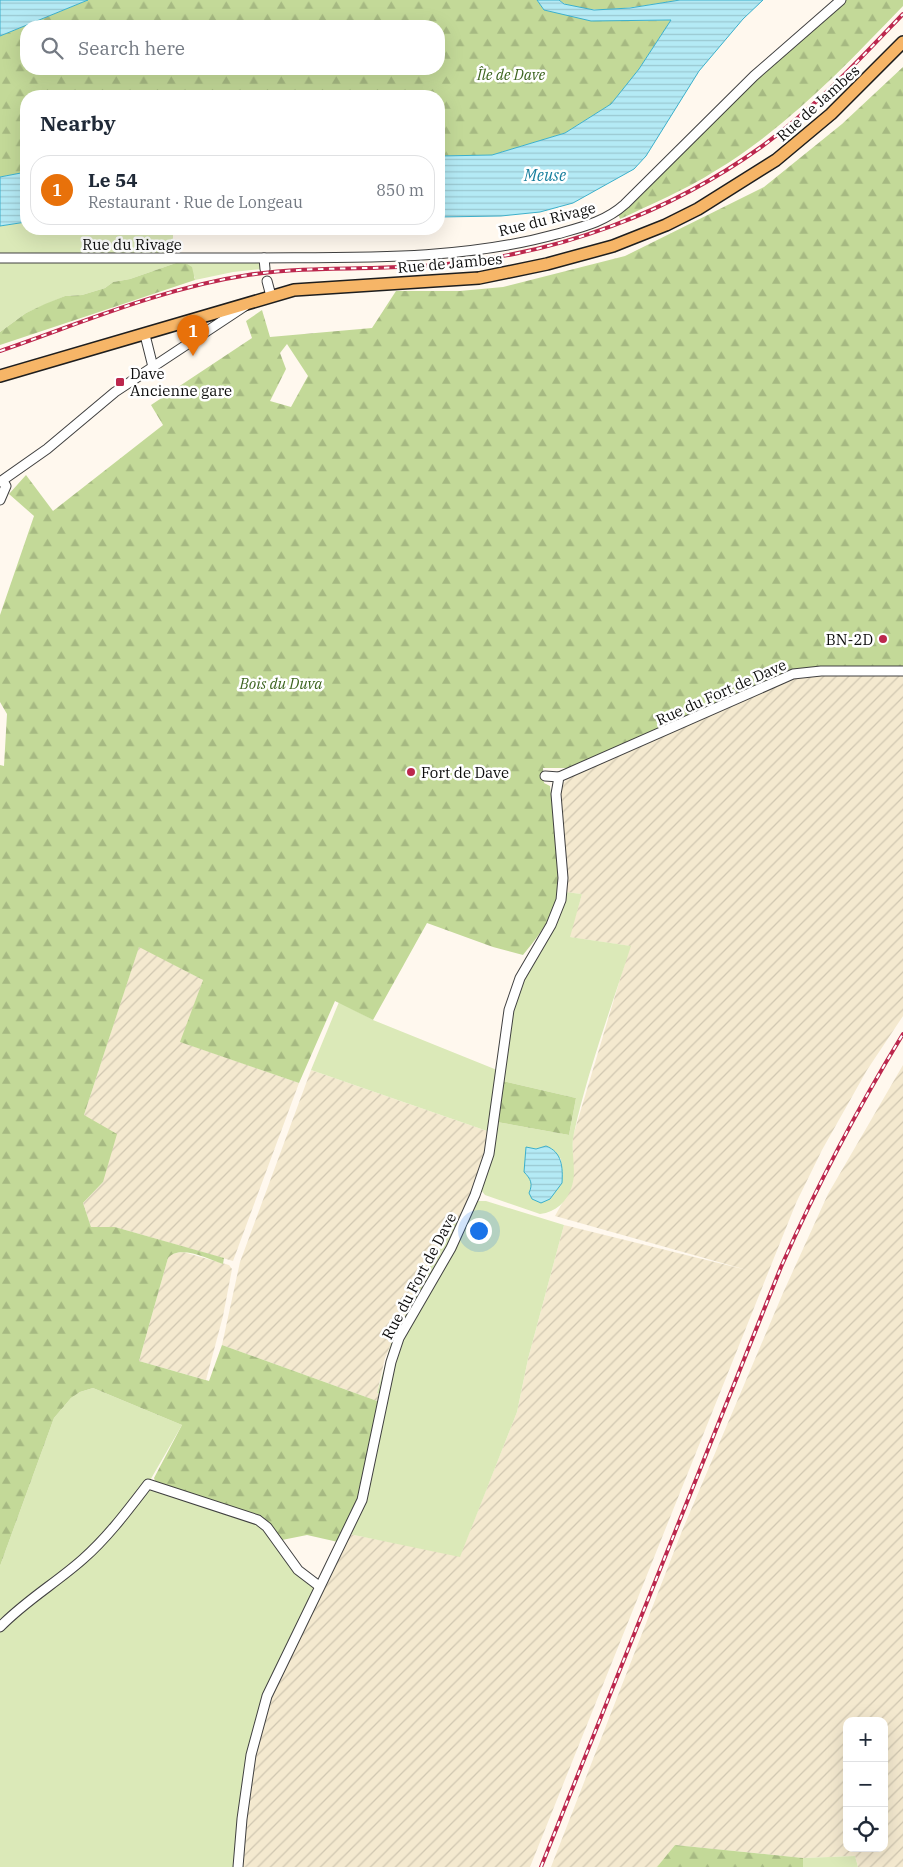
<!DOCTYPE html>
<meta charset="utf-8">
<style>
:root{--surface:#fff;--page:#f6f6f7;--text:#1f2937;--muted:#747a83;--line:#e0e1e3;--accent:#b45309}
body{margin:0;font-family:"IBM Plex Serif",serif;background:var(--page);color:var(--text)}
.controls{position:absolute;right:15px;bottom:15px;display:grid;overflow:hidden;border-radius:10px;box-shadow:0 5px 20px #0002}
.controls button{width:45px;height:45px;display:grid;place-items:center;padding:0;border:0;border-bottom:1px solid var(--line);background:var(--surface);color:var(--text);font:25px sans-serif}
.you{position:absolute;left:478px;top:1230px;width:18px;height:18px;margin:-12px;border:4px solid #fff;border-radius:50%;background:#1a73e8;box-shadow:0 0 0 8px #1a73e833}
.badge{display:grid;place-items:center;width:32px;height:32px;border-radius:50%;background:var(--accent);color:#fff;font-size:16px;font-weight:700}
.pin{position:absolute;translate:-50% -41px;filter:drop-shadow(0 1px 2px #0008)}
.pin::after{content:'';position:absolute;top:26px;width:18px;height:15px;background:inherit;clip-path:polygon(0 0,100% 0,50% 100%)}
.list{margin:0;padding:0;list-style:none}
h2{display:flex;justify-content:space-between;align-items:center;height:65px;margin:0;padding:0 20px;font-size:21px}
h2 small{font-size:16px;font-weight:400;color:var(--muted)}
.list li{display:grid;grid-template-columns:32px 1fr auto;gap:15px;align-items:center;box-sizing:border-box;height:70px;margin:0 10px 10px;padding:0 10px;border:1px solid var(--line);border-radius:20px}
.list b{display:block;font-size:19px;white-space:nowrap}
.list p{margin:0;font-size:16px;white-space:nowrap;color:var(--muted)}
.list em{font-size:16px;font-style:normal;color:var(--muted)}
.icon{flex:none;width:28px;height:28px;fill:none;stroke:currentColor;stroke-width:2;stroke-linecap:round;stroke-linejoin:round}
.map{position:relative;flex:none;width:903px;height:1867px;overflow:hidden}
.search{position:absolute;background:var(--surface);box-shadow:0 5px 20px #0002;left:20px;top:20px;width:425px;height:55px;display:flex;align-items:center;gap:12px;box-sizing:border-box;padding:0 18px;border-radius:20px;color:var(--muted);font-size:19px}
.panel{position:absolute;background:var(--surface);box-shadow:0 5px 20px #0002;left:20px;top:90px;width:425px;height:145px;border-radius:20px}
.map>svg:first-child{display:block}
.farmland{fill:url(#farmland-furrows);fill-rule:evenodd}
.grass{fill:#dbe9b8;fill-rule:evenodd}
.forest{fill:url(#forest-firs);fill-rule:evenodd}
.water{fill:url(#water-rules);stroke:#3cb0cb}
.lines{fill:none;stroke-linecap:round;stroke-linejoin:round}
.minor-casing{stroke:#404040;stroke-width:11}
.major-casing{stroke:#1e1e1e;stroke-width:14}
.minor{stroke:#fff;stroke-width:9}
.major{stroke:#f6b567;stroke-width:11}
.rail-casing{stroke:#bc274d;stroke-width:4}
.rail{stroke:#fff;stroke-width:2;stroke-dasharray:5.5;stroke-linecap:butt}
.poi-dot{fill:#bc274d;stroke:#fff;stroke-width:2}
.labels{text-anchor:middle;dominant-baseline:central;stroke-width:5;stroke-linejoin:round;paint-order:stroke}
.park-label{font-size:15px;font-style:italic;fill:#3c641f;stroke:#fff}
.street-label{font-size:15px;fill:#0d0d0d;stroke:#fff}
.poi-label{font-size:15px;fill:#0d0d0d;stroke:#fff;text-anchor:start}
.water-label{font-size:16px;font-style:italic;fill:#187f9e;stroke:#fff}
</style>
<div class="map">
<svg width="903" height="1867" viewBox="0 0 903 1867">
<defs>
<pattern id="farmland-furrows" width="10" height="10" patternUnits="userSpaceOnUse" patternTransform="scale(1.25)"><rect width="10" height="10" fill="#f4e9cf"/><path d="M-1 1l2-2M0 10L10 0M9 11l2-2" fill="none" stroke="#d0c7b1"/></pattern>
<pattern id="forest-firs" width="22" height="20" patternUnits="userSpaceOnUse" patternTransform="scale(1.25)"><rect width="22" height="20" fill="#c3d998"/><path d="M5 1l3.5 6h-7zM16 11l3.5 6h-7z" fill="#a6b982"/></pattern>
<pattern id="water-rules" width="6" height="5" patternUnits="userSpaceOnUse" patternTransform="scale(1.25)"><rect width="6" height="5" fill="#b4eaf5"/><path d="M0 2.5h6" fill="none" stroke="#9ac8d1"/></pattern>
</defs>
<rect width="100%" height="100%" fill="#fff8ee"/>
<g class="farmland">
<path d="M849,674H903V1016L867,1070L822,1150L796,1203L530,1867H241L254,1754L268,1704L349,1534L460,1556L517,1412L528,1359L564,1225L747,1270L555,1216L572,1185L573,1136L630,946L569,937L582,894L565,892L559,795L562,784L573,774L797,676Z"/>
<path d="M139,946L203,980L181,1042L299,1083L233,1261L115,1227H91L83,1203L103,1182L84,1115Z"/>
<path d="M903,1065V1867H858L855,1856L803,1858L675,1845L657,1867H551L682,1531L783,1293L828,1194ZM847,1721H884V1848H847Z"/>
<path d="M311,1070L490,1132L485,1155L461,1222L453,1219L397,1330L385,1358L377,1393L381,1394L380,1402L222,1345L240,1262Z"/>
<path d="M183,1252L229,1265L232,1269L223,1316L206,1380L139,1361L168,1258L171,1254Z"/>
</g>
<g class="grass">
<path d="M26,222V229H173V255H0V226Z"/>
<path d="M0,261H261L262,269L233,272L195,280V277L176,263L130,279L113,282L105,288L82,295L65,296L26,313L0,332Z"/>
<path d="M565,892L582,894L570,937L631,946C611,1008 588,1070 574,1133C570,1150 577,1170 572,1186C567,1202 556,1212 540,1214L485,1195L481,1190L497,1122L569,1135L576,1098L503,1081L512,1012L519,991ZM546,1146L561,1159L562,1183L532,1186L530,1178L536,1149Z"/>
<path d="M339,1002L373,1020L497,1070L490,1132L311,1070Z"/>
<path d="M478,1201H486L564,1225L528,1359L517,1412L460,1557L349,1534L397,1353L406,1333Z"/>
<path d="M453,1219L461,1222L415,1303L381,1394L377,1393L391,1343Z"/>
<path d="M93,1388L182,1425L148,1484L252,1517L295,1567L319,1586L274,1679L253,1748L238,1867H0V1566L54,1418L71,1398L80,1392Z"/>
<path d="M855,1856L858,1867H803V1858Z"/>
</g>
<g class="forest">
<path d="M88,0H537L544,10L634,21L671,20L639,69L611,104L565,133L492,155L439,156V96H26V172L0,177V36ZM26,26H439V69H26Z"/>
<path d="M559,0H680C652,4 582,19 559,0Z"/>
<path d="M836,0H903V6C845,66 788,127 715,171C685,190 652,204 620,219L616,208Z"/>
<path d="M903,67V669L794,671L577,768H543L544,783L550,786C553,816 562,861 558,891C555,915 538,937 523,955L493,947L427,923L373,1020L335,1001L299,1083L180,1042L203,980L139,947L84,1115L117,1134L103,1182L83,1203L91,1227H115L224,1258L223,1264C208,1259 180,1244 168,1258L139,1361L209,1381L222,1345L380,1402L360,1499L338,1542L307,1535L282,1540L273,1527L257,1515L156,1484L154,1478L182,1425L93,1388L80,1392L71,1398L54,1418L0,1566V765L4,766L7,714L0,702V615L34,516L9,494L26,475L53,511L163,425L151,405L252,338L246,321L262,310L270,337L372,328L396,291H460L503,287L625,256L764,187L842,124ZM287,344L308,376L291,407L270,401L286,369L280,353Z"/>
<path d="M176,263L187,264L192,267L195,280L0,345V332L26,313L45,304L65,296L82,295L105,288L113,282L130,279Z"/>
<path d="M503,1081L576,1098L569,1135L497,1122Z"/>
<path d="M675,1845L803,1858V1867H657Z"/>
</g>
<g class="water">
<path d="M0,0H88L0,36Z"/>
<path d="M537,0H559L564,4L594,10L630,8L680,0H763L743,19L699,71L646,156L634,169L573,203L540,212L501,216L439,217V156L492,155L565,133L611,104L639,69L671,20L591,21L544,10Z"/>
<path d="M26,172V222L0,226V177Z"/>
<path d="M546,1146C562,1152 563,1167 562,1183L550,1199L541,1203L532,1199L529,1193C533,1184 531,1179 524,1172L526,1147L536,1149Z"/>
</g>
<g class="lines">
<g class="minor-casing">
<g id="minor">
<path d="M0,258C82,258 164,258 246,258C349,257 456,262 557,234C582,227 605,222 625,204L754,76L841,0"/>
<path d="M264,258L265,269"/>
<path d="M267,281L271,296"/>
<path d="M145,335L153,367"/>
<path d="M0,482L47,449L115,392L245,306"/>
<path d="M0,500L6,486L3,481"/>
<path d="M545,776L559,777"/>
<path d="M0,1627C25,1601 56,1583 83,1559C108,1537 128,1510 148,1484L258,1520L267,1527L298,1570L319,1586"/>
<path d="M238,1867L242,1819L251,1755L267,1696L362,1500L391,1362L399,1338L451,1248L475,1195L489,1154L509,1010L520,978L551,925L561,900L563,878L556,794L559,777L793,674L821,671H903"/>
</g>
</g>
<g class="major-casing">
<path id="major" d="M0,376L294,290L479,278L547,264L613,246L666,225L698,209L776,160L831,114L903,42"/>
</g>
<use href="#minor" class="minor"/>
<use href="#major" class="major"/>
<g class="rail-casing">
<g id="rail">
<path d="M0,351C81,323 163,288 248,275C314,265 381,271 447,264C559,253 669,213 761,147C814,109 858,61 903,14"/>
<path d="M541,1867L781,1267C817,1186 857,1109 903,1034"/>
</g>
</g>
<use href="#rail" class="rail"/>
</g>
<g class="poi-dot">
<rect x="115" y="377" width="10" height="10" rx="2.5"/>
<circle cx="883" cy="639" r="5"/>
<circle cx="411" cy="772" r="5"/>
</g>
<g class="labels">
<g class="park-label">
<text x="511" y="74">Île de Dave</text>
<text x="281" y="683">Bois du Duva</text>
</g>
<g class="street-label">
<text transform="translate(818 103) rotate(-42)">Rue de Jambes</text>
<text transform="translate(547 219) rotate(-14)">Rue du Rivage</text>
<text x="132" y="244">Rue du Rivage</text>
<text transform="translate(450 263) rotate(-5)">Rue de Jambes</text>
<text transform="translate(721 692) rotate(-24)">Rue du Fort de Dave</text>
<text transform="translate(419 1276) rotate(-62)">Rue du Fort de Dave</text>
</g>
<g class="poi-label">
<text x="130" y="373">Dave<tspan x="130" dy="17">Ancienne gare</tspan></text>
<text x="873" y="639" text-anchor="end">BN-2D</text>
<text x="421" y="772">Fort de Dave</text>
</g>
<g class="water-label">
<text x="545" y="175">Meuse</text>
</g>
</g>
</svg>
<div class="controls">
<button>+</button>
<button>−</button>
<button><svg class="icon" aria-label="locate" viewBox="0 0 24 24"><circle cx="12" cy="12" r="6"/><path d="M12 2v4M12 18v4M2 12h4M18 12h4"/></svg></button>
</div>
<div class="you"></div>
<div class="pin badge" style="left:193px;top:356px;background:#e8710a">1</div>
<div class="search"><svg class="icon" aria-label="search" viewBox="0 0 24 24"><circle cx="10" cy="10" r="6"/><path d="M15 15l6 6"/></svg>Search here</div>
<section class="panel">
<h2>Nearby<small></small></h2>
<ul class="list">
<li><span class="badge" style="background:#e8710a">1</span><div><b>Le 54</b><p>Restaurant · Rue de Longeau</p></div><em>850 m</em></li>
</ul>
</section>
</div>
